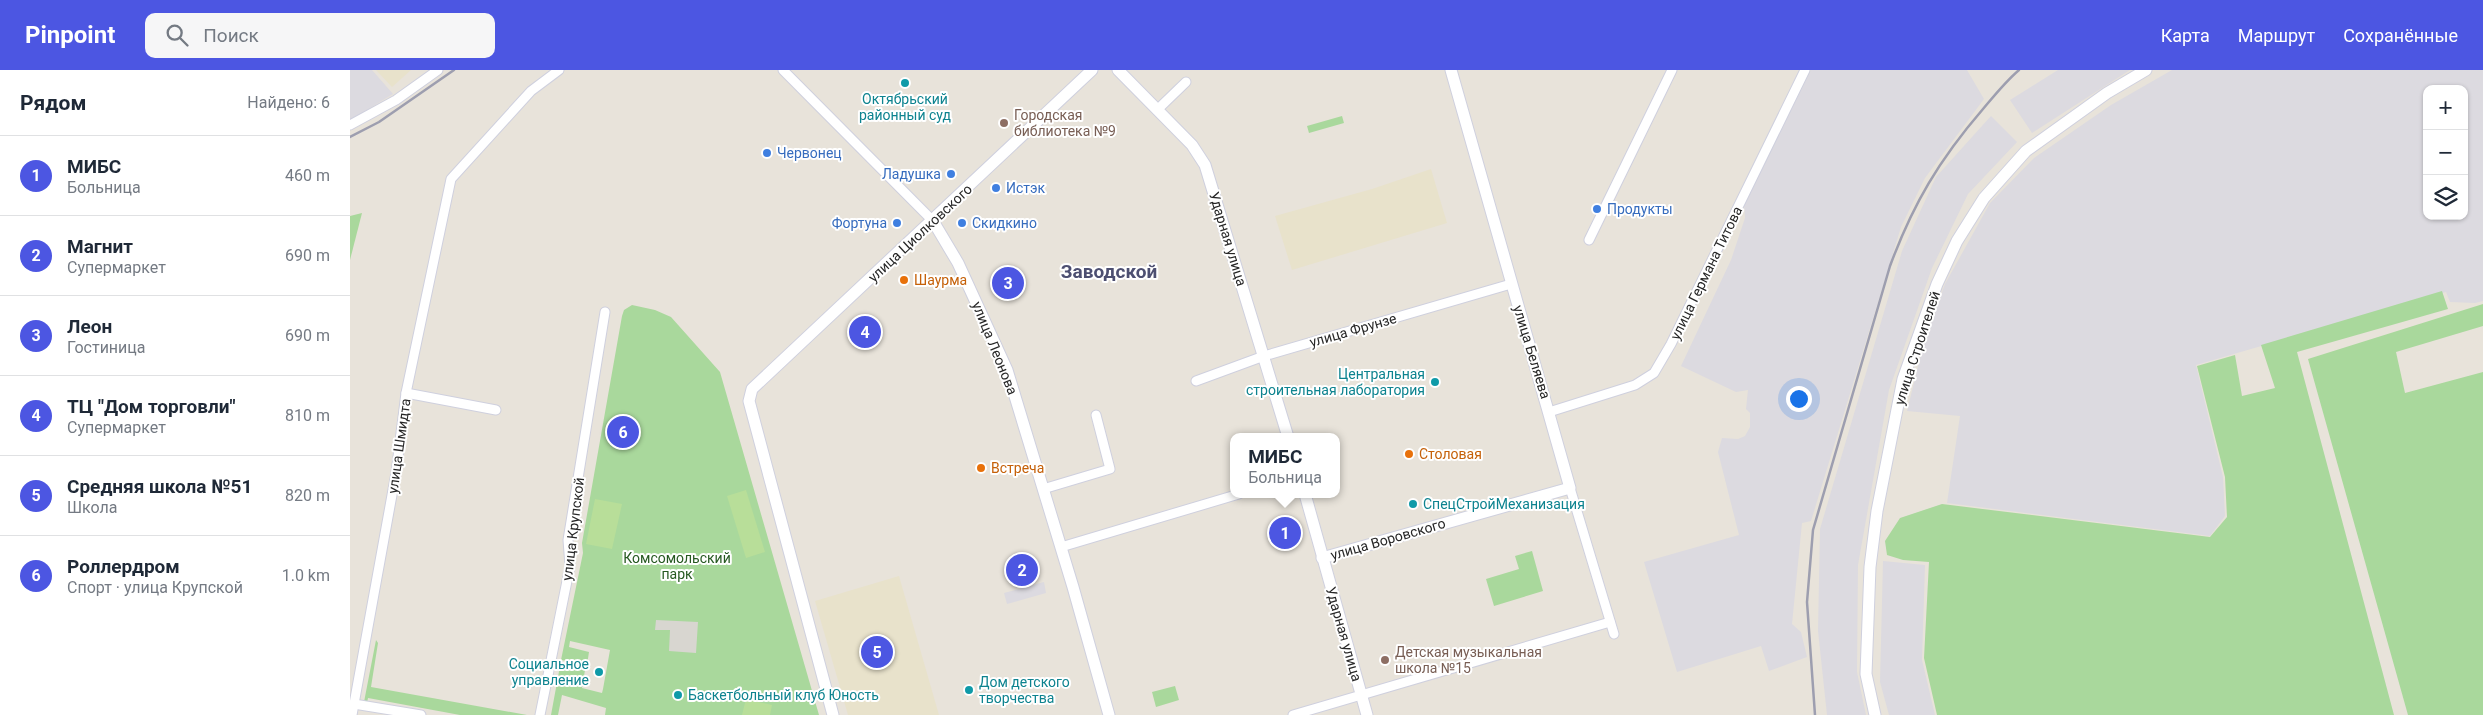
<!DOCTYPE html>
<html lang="ru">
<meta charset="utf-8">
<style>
:root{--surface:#fff;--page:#f6f6f7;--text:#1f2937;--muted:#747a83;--line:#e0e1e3;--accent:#4c56e2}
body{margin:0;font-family:Roboto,sans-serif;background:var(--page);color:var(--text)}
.controls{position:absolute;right:15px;top:15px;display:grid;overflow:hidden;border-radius:10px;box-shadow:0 1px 4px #0004}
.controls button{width:45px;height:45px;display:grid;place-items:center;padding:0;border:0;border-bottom:1px solid var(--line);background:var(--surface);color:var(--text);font:25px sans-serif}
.you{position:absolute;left:1448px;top:328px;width:18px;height:18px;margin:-12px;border:4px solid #fff;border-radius:50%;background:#1a73e8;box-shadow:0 0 0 8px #1a73e833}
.badge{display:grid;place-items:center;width:32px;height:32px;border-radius:50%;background:var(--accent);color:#fff;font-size:16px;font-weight:700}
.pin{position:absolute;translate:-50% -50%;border:2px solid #fff;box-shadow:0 1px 5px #0006}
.popup{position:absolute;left:880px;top:363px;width:110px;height:65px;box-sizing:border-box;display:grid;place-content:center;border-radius:10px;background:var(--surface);filter:drop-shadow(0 1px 4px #0005);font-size:16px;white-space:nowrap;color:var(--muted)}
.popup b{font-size:19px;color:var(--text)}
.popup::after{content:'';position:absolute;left:50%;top:100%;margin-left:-10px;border:10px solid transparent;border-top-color:var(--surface)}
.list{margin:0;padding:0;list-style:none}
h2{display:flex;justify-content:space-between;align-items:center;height:65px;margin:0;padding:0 20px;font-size:21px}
h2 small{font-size:16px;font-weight:400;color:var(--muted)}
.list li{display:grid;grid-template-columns:32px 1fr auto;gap:15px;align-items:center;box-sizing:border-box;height:80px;padding:0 20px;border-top:1px solid var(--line)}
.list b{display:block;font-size:19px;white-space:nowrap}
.list p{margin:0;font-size:16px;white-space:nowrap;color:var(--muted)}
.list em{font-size:16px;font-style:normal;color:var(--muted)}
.icon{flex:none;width:28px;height:28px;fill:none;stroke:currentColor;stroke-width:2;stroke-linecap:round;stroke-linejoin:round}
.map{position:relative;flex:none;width:2133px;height:645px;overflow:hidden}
header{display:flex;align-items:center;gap:30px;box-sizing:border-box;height:70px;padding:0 25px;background:var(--accent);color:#fff}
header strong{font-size:24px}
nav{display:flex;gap:28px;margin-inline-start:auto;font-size:18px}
.search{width:350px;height:45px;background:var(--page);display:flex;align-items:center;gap:12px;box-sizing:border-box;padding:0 18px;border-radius:10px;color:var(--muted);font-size:19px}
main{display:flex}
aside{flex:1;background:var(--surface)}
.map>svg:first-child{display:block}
.industrial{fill:#dcdae0;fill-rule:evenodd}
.education{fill:#e8e2cb}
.green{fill:#a9d89c}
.pitch{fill:#b8de99}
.plaza{fill:#d8d6d0}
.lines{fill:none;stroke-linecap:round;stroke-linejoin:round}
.street-casing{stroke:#cfd0de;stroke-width:11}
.secondary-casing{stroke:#cfd0de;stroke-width:13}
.street{stroke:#fff;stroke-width:9}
.secondary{stroke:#fff;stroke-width:11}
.rail{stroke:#9d9eaf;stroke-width:2.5}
.culture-dot{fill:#0f9aa8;stroke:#fff;stroke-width:2}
.education-dot{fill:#8d6e63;stroke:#fff;stroke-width:2}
.shop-dot{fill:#3f7fe0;stroke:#fff;stroke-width:2}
.food-dot{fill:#e8710a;stroke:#fff;stroke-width:2}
.labels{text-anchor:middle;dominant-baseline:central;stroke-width:4;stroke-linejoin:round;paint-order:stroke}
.culture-label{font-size:14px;fill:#0d838f;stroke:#fff;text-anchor:start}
.education-label{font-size:14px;fill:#785e54;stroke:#fff;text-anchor:start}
.shop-label{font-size:14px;fill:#366cbe;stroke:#fff;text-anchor:start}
.street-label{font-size:14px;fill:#272727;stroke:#fff}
.food-label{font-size:14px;fill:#c56008;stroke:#fff;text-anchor:start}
.park-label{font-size:14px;fill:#265921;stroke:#fff}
.district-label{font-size:19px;font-weight:bold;fill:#4d4f71;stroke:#fff}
</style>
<header>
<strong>Pinpoint</strong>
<div class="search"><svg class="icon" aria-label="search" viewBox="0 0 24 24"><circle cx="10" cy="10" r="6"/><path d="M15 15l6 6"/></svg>Поиск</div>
<nav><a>Карта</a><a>Маршрут</a><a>Сохранённые</a></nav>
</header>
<main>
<aside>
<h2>Рядом<small>Найдено: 6</small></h2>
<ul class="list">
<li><span class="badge">1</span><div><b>МИБС</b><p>Больница</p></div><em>460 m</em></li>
<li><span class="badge">2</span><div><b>Магнит</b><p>Супермаркет</p></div><em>690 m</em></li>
<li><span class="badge">3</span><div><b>Леон</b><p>Гостиница</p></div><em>690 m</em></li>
<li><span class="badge">4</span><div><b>ТЦ &quot;Дом торговли&quot;</b><p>Супермаркет</p></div><em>810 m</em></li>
<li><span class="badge">5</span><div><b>Средняя школа №51</b><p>Школа</p></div><em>820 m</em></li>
<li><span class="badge">6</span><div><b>Роллердром</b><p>Спорт · улица Крупской</p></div><em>1.0 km</em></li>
</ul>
</aside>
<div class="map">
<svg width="2133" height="645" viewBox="0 0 2133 645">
<rect width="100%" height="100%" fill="#e8e3da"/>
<g class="industrial">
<path d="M0,0H22L43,24L0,50Z"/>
<path d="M1461,0H1617L1634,29L1575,108L1551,157L1461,451L1452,453L1442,554L1451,562L1457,587L1419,601L1411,576L1327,602L1294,492L1389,465L1368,382L1372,368L1388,369L1395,366L1400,357V343L1396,339L1398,320L1386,322L1331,296L1381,190L1395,148L1394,134Z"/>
<path d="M1708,0H1780L1682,63L1660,30Z"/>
<path d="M1822,0H2133V231L2125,233L2100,232L2096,222L1846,295L1873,407L1875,446L1860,466L1597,433L1610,346L1557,341L1574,272L1595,214L1640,133L1684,88L1761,35ZM2077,19H2114V146H2077Z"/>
<path d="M1641,46L1667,72L1618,124L1582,198L1539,320L1508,495L1507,602L1516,645H1477L1468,561L1470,459L1552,181L1586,107Z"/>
<path d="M1533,491L1575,495L1572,590L1585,645H1539L1530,612Z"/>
<path d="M694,512L696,523L657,534L654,523Z"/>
</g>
<g class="education">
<path d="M26,0H61L42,17Z"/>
<path d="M1081,99L1097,153L942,200L925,146L1022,119Z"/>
<path d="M549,506L589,645H498L465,531Z"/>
</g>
<g class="green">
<path d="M992,46L994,53L959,63L957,56Z"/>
<path d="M12,143L0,190V146Z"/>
<path d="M2092,221L2098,239L1947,282L2044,645H1587L1574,588L1579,492L1553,490L1537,485L1535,471L1550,448L1592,434L1860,467L1877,447L1875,407L1847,296L1885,285L1892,326L1925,318L1911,275Z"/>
<path d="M2133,234V256L2046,282L2055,323L2133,302V645H2058L1958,289Z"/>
<path d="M282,235L305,240L321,247L370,302L469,645H255L256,638L212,625L208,645H201L210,596L235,600L232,618L252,623L253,619L260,580L220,571L219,577L239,582L237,595L211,590L233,483L232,473L272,246L274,240Z"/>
<path d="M1182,481L1193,521L1144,536L1136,509L1169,499L1165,486Z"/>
<path d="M26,570L28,573L21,617L177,645H110L18,628L17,633L14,632Z"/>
<path d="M825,616L829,630L806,637L802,622Z"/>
</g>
<g class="pitch">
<path d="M396,420L415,482L396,488L377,426Z"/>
<path d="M245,429L272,434L262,479L236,474Z"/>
<path d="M396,629L422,635L420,645H392Z"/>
</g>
<path class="plaza" d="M306,550L348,552L346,583L319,581L320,560H305Z"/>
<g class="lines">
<g class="street-casing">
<g id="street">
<path d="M433,0L583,151"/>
<path d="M807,40L836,12"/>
<path d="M0,55L46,30L88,0"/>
<path d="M1239,170L1322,0"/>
<path d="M846,311L914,286L1161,214"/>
<path d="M56,323L146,340"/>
<path d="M1199,342L1285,315L1304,303L1321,274L1455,0"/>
<path d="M1220,418L1264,564"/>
<path d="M693,419L760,399L746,345"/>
<path d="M711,477L889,424"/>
<path d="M4,634L71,645"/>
<path d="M2,645L46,403L56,323L101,109L181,21L209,0"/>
<path d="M190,645L220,496L218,470L255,242"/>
<path d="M943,645L1260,552"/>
</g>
</g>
<g class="secondary-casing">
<g id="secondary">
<path d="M768,0L842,75L855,95L938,367"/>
<path d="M583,151L608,193L657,300L723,517L759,645"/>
<path d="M955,424L1017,645"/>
<path d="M972,488L1220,418L1101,0"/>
<path d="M483,645L399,331L402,319L742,0"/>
<path d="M1525,645L1516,604L1520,497L1527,441L1553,309L1587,214L1607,171L1634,128L1676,81L1757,23L1796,0"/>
</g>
</g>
<use href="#street" class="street"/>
<use href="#secondary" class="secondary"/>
<g class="rail">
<path d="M0,67L29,52L104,0"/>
<path d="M1465,645L1457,532L1463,460L1540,196C1563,134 1589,90 1633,39C1644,26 1655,12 1669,0"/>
</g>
</g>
<g class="culture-dot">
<circle cx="555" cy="13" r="5"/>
<circle cx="1085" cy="312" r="5"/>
<circle cx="1063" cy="434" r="5"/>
<circle cx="249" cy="602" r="5"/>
<circle cx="619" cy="620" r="5"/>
<circle cx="328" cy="625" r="5"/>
</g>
<g class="education-dot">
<circle cx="654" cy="53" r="5"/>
<circle cx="1035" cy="590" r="5"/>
</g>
<g class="shop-dot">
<circle cx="417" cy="83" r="5"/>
<circle cx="601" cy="104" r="5"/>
<circle cx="646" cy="118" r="5"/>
<circle cx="1247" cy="139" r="5"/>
<circle cx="547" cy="153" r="5"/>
<circle cx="612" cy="153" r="5"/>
</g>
<g class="food-dot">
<circle cx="554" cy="210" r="5"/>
<circle cx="1059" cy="384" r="5"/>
<circle cx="631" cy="398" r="5"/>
</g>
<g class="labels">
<g class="culture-label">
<text x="555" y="29" text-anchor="middle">Октябрьский<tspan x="555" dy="16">районный суд</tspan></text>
<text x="1075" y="304" text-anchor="end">Центральная<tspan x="1075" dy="16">строительная лаборатория</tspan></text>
<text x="1073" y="434">СпецСтройМеханизация</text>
<text x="239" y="594" text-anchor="end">Социальное<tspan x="239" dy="16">управление</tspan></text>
<text x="629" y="612">Дом детского<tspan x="629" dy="16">творчества</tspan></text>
<text x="338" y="625">Баскетбольный клуб Юность</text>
</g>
<g class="education-label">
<text x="664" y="45">Городская<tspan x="664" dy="16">библиотека №9</tspan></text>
<text x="1045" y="582">Детская музыкальная<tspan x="1045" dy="16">школа №15</tspan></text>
</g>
<g class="shop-label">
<text x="427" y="83">Червонец</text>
<text x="591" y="104" text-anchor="end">Ладушка</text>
<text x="656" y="118">Истэк</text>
<text x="1257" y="139">Продукты</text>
<text x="537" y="153" text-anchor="end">Фортуна</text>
<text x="622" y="153">Скидкино</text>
</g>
<g class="street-label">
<text transform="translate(570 163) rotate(-43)">улица Циолковского</text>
<text transform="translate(878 169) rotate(73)">Ударная улица</text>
<text transform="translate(1356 203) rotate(-64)">улица Германа Титова</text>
<text transform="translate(1003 260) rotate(-16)">улица Фрунзе</text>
<text transform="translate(645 278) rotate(68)">улица Леонова</text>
<text transform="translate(1567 278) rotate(-72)">улица Строителей</text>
<text transform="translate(1182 282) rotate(73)">улица Беляева</text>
<text transform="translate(49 376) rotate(-82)">улица Шмидта</text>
<text transform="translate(223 459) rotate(-83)">улица Крупской</text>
<text transform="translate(1038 469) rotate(-16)">улица Воровского</text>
<text transform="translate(994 564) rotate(74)">Ударная улица</text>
</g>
<g class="food-label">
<text x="564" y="210">Шаурма</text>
<text x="1069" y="384">Столовая</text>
<text x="641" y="398">Встреча</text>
</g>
<g class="park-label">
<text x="327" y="488">Комсомольский<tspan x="327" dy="16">парк</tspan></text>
</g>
<g class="district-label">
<text x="759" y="201">Заводской</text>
</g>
</g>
</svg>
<div class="controls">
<button>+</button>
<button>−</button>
<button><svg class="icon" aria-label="layers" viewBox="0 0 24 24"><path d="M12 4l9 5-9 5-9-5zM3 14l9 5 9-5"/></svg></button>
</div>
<div class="you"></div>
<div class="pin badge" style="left:935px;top:463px">1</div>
<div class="popup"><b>МИБС</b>Больница</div>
<div class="pin badge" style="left:672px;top:500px">2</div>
<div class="pin badge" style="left:658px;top:213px">3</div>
<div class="pin badge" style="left:515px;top:262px">4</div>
<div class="pin badge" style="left:527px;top:582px">5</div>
<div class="pin badge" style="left:273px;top:362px">6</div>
</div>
</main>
